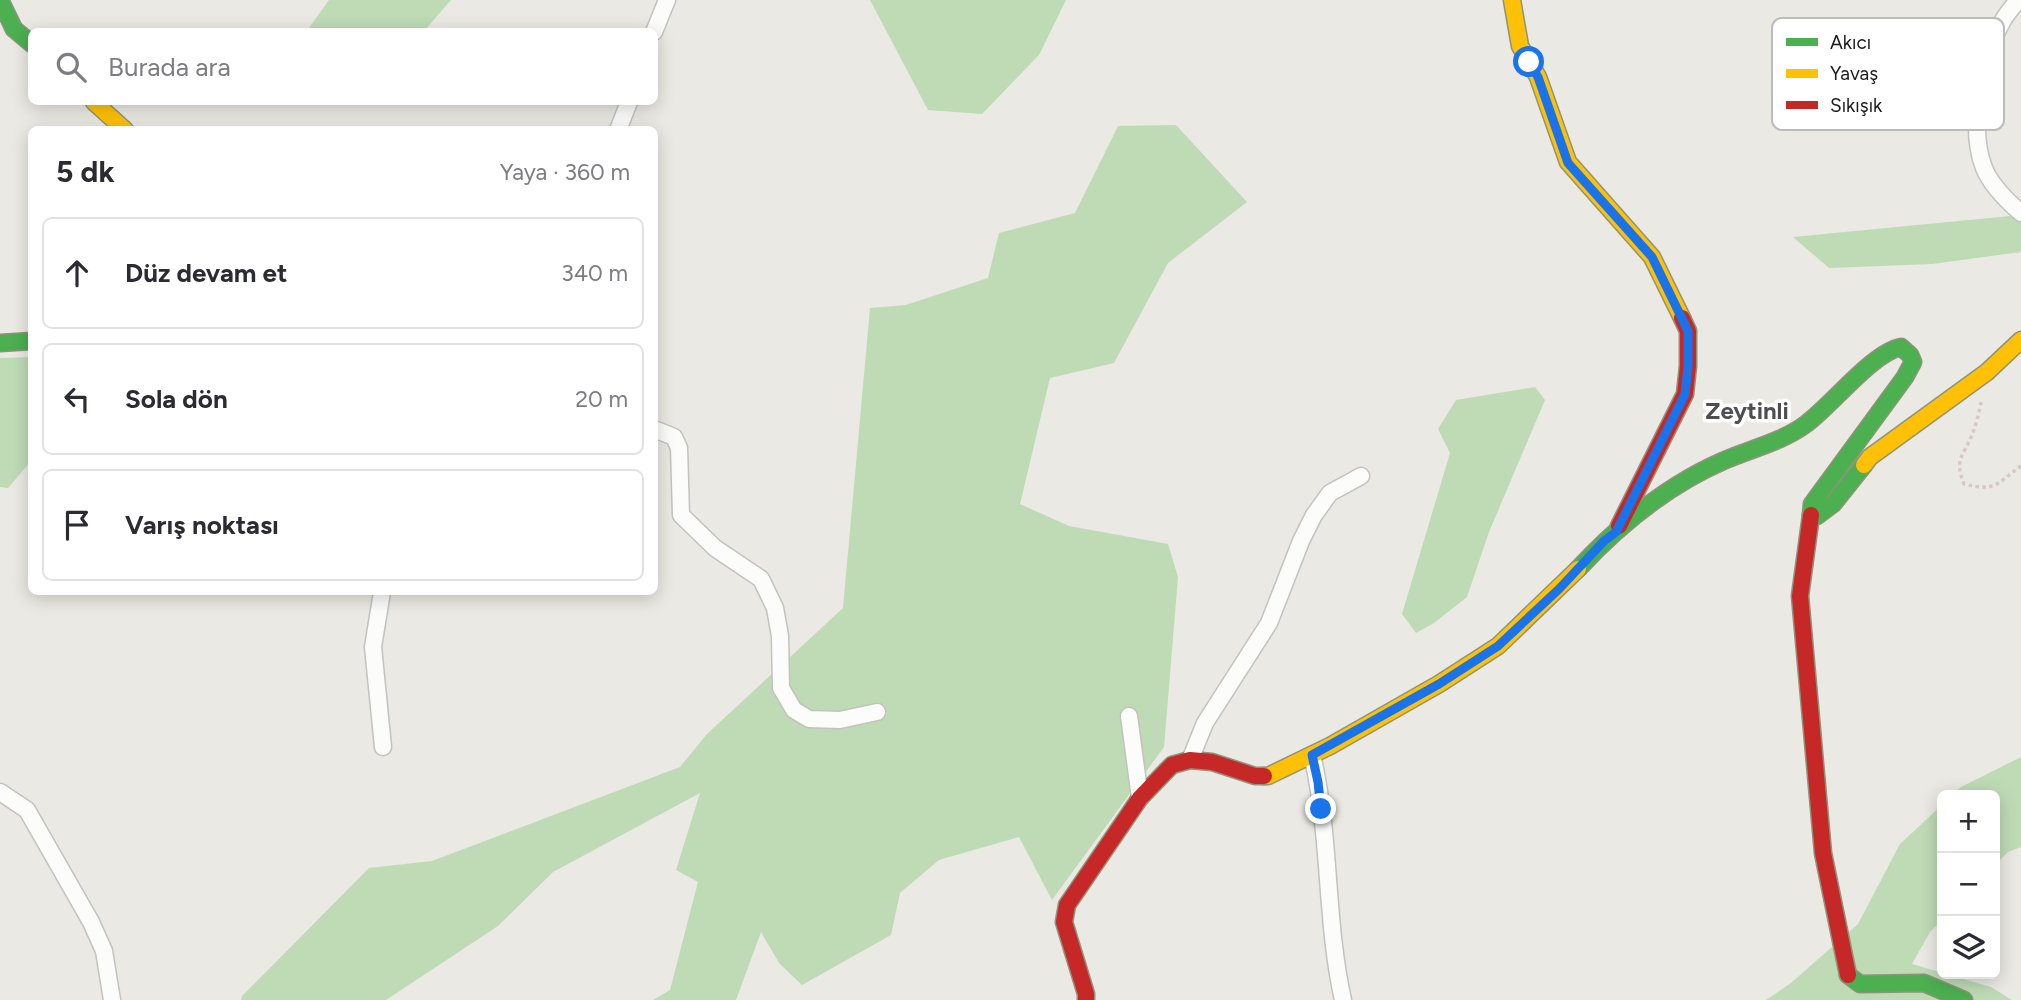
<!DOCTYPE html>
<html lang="tr">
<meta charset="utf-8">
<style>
:root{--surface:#fff;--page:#f2f2f3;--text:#2b2b33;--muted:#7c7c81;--line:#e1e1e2}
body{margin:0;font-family:Figtree,sans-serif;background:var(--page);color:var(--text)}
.controls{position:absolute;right:21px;bottom:21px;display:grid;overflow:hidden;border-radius:10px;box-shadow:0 4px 18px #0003}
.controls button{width:63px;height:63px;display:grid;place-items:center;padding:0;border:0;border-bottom:2px solid var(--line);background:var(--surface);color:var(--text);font:35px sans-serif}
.stop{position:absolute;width:21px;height:21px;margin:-16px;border:5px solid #1a73e8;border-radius:50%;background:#fff}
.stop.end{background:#1a73e8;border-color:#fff;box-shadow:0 2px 7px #0008}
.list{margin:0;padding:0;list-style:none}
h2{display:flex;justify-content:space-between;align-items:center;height:91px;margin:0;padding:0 28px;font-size:30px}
h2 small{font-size:23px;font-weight:400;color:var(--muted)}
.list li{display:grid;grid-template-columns:46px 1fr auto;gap:21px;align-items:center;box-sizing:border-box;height:112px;margin:0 14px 14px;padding:0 14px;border:2px solid var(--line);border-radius:10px}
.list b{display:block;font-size:26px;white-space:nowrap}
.list em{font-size:23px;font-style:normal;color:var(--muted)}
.icon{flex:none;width:38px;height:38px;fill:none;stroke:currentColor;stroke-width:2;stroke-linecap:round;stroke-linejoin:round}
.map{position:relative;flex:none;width:2021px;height:1000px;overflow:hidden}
.search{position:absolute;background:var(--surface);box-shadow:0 4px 18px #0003;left:28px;top:28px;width:630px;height:77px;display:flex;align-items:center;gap:18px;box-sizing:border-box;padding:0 24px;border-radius:10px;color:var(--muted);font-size:26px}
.panel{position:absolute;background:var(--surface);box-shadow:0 4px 18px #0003;left:28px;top:126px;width:630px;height:469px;border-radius:10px}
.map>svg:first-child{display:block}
.forest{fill:#bedbb6}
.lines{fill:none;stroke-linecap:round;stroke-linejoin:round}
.street-casing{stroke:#c2c2bf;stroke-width:19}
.fast-casing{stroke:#8e947a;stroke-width:19}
.slow-casing{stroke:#8e947a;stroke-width:19}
.jam-casing{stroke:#8e947a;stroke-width:19}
.path{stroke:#d6c9c4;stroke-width:3.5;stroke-dasharray:3.5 3.5;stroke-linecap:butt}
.street{stroke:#fcfcfb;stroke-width:16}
.fast{stroke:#4caf50;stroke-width:16}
.slow{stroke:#ffc107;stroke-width:16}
.jam{stroke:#c62828;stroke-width:16}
.route{stroke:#1a73e8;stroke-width:9}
.labels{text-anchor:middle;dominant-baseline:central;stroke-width:7;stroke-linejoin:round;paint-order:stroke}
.district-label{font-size:24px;font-weight:bold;fill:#4e4e4e;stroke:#fff}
.key{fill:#fff;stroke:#bbb;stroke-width:2}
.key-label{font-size:19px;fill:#1b1b1b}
</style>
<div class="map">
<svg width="2021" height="1000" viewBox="0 0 2021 1000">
<rect width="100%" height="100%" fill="#eae9e3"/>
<g class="forest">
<path d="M329,0H451L424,31H310L309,28Z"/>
<path d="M870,0H1066L1039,55L982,114L928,110Z"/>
<path d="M1176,125L1247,202L1168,263L1114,363L1050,378L1020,504L1069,526L1168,544L1178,577L1164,747L1052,900L1019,837L939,860L900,893L891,935L802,985L779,963L761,932L736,1000H653L670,990L698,882L676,870L700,793L553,872L498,926L386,1000H241L242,996L369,868L432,861L680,767L707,734L843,608L870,308L906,305L988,278L999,233L1075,213L1118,126Z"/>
<path d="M2021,215V252L1932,264L1829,268L1793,237Z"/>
<path d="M31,357V461L8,488L0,487V358Z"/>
<path d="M1535,387L1545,400L1489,532L1467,597L1434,623L1416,633L1402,614L1450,453L1438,429L1456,400Z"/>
<path d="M2021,757V847L2008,852L1995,865V795H1952L1961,787Z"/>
<path d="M1942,805V920L1930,932L1912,964L1991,987L2012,1000H1766L1791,983L1858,924L1900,844Z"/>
</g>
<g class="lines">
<g class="street-casing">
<g id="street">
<path d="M2018,0C2013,7 2006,14 2002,22C1982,58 1968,128 1984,168C1991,185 2007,201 2021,213"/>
<path d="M654,32L667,0"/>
<path d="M618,130L629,102"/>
<path d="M654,429L674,437L679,448L681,515L715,548L761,579L775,608L780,636L781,688L794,710L809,719L840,720L877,712"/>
<path d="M382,592L373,647L383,747"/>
<path d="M1129,716L1140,798"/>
<path d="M1312,755C1331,835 1325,920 1343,1000"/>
<path d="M1190,760L1205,723L1269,623L1301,541L1314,515L1330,493L1361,476"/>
<path d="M0,792L27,810L91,922L104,951L112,1000"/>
</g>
</g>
<g class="fast-casing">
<g id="fast">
<path d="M0,0L14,29L32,44"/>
<path d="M0,343L32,341"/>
<path d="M1578,569C1618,526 1668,485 1723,461C1750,449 1782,442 1806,424C1832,405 1872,353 1901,347L1910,355L1913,362L1905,377L1812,504L1811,515L1817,516L1833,504L1864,465"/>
<path d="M1848,975L1860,984L1924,983L1964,1000"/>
</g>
</g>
<g class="slow-casing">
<g id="slow">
<path d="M1512,0L1520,46L1538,77L1568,162L1652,257L1682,318"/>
<path d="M94,102L125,130"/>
<path d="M1864,465L1870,457L1987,372L2021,340"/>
<path d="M1264,776H1268L1330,746L1439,684L1498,646L1578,569"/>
</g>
</g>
<g class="jam-casing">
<g id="jam">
<path d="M1811,515L1800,596L1823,853L1848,975"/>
<path d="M1619,526L1685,394L1688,366V331L1682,318"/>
<path d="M1086,1000V994L1064,922L1067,905L1140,798L1172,765L1190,760L1212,762L1255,776H1264"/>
</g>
</g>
<path class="path" d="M1981,402C1979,413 1976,425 1972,435C1963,457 1954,459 1964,484C1996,492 1996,484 2021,466"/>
<use href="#street" class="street"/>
<use href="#fast" class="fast"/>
<use href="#slow" class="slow"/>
<use href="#jam" class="jam"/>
</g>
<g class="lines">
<path class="route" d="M1321,809L1318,782L1312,755L1439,684L1498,646L1559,589L1604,541L1616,532L1685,394L1688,366V331L1652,257L1568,163L1538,77L1529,62"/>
</g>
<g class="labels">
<g class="district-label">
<text x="1747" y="410">Zeytinli</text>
</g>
</g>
<rect x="1772" y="18" width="232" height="112" rx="10" class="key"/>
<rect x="1786" y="38" width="32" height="8" fill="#4caf50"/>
<rect x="1786" y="69" width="32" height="9" fill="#ffc107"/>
<rect x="1786" y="101" width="32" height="8" fill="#c62828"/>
<g class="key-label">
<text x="1830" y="49">Akıcı</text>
<text x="1830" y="80">Yavaş</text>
<text x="1830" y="112">Sıkışık</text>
</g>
</svg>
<div class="controls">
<button>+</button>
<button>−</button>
<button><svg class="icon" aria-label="layers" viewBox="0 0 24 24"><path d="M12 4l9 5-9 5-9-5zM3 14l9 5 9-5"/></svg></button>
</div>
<div class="stop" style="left:1529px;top:62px"></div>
<div class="stop end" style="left:1321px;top:809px"></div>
<div class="search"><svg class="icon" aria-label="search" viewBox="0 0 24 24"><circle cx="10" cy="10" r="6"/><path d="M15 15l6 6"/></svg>Burada ara</div>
<section class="panel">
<h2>5 dk<small>Yaya · 360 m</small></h2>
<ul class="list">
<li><svg class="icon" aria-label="ahead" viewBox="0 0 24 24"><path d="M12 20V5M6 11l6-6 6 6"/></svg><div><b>Düz devam et</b></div><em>340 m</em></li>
<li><svg class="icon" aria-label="left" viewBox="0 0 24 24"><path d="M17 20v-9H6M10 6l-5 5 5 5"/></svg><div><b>Sola dön</b></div><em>20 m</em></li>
<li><svg class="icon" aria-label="arrive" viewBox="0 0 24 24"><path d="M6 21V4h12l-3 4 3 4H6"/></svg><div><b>Varış noktası</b></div></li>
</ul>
</section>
</div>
